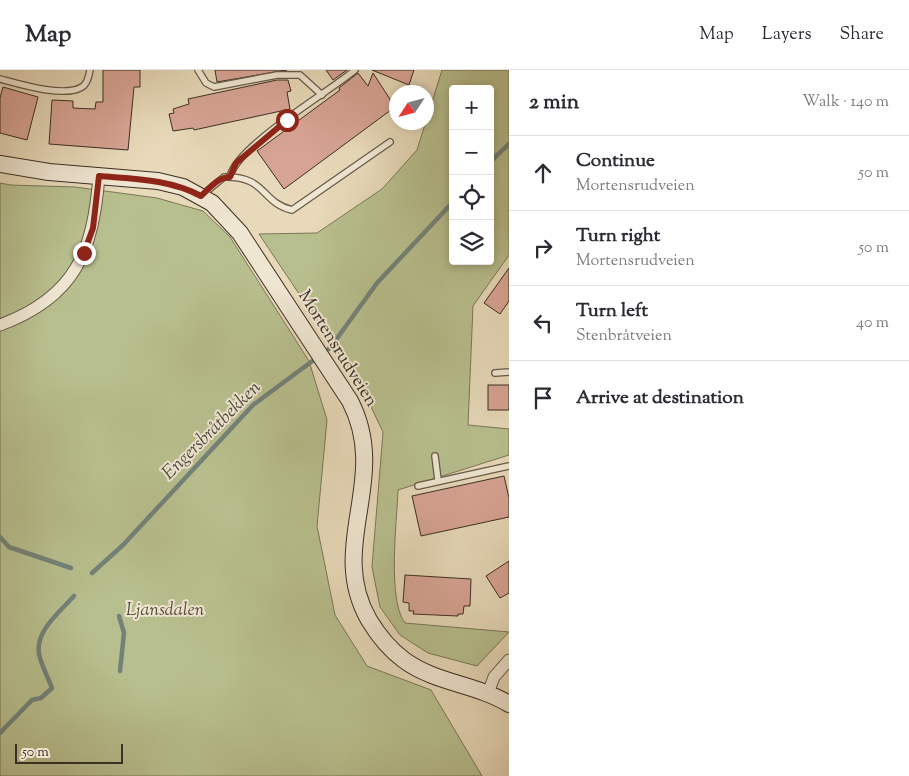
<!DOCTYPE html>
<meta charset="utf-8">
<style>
:root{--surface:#fff;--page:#f2f2f3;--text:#2b2b33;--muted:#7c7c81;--line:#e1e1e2}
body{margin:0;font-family:"Sorts Mill Goudy",serif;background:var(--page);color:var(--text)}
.controls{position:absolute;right:15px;top:15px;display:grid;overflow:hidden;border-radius:5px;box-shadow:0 2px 8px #0003}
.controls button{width:45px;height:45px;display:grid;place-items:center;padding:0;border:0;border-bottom:1px solid var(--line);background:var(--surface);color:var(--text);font:25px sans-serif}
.compass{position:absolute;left:389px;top:15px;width:45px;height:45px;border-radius:50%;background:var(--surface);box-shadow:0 2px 8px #0003;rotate:234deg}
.scale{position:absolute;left:15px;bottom:12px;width:108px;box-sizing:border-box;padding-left:5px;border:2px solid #3c2f24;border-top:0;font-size:14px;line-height:18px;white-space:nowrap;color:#3c2f24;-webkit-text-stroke:4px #efe6d2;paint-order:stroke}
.stop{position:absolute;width:15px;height:15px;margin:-11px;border:4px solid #8f2418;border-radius:50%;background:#fff}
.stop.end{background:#8f2418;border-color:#fff;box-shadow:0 1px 5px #0008}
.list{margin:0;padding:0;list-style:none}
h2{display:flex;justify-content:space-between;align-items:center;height:65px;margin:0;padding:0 20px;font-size:21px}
h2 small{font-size:16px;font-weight:400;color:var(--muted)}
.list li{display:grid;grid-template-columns:32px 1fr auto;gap:15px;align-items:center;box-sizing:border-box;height:75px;padding:0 20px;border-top:1px solid var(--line)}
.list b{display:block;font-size:19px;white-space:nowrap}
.list p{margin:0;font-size:16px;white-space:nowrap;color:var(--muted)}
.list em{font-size:16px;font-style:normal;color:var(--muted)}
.icon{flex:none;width:28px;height:28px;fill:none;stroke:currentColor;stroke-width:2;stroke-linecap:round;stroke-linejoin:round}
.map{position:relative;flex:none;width:509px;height:706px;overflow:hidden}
header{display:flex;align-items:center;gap:30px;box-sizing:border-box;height:70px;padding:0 25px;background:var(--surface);border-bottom:1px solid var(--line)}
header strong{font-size:24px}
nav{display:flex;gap:28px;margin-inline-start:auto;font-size:18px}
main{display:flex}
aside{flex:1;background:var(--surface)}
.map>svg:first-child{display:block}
.green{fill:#b8bf8e;stroke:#7a7759;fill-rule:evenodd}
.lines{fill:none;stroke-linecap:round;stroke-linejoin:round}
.stream{stroke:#738279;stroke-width:4.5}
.building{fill:#d7a494;stroke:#3c2f24}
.lane-casing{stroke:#675a49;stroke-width:8}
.street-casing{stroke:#675a49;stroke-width:13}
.secondary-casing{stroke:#3c2f24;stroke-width:18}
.lane{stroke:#efe6d2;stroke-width:5.5}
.street{stroke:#efe6d2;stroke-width:11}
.secondary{stroke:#efe6d2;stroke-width:16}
.route{stroke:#8f2418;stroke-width:6}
.labels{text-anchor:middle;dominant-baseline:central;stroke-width:4;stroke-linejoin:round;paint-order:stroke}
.street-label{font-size:18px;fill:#3c2f24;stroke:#efe6d2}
.park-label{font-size:18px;font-style:italic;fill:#554c39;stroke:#efe6d2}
.water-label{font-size:19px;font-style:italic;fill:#4e4b40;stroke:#efe6d2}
</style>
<header>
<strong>Map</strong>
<nav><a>Map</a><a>Layers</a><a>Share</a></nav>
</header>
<main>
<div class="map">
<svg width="509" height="706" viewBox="0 0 509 706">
<rect width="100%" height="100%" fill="#e7d9b9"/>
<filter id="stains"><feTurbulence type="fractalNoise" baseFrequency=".004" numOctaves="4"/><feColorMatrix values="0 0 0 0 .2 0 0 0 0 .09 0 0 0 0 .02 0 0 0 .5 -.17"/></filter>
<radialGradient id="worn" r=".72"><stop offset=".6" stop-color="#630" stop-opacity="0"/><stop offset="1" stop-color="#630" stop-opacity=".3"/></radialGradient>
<g class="green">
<path d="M442,0H509V185L473,236L468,355L509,359V385L398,420C397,451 387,530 405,553L509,562L477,596L428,583L400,565L380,537L372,497L383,362L362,318L259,164L317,163L382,119L417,80ZM453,19H490V191H453Z"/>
<path d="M0,113L11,115L75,117L157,128L203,141L230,167L309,291L327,350L317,456L335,545L367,596L431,620L482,706H0Z"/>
</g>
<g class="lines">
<g class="stream">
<path d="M490,92L509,74"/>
<path d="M0,467L9,477L71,498"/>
<path d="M92,503L123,475L253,335L330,278L377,213L453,132"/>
<path d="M119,546L124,563L120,601"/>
<path d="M0,663L32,630L41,628L52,618C48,608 43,598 40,588C32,563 59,543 74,526"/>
</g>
</g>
<g class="building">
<path d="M103,0H140V17H134L128,80L49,74L52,30L73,31V38L95,39L96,32H103Z"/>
<path d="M215,0H287L217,12Z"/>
<path d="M326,0H347L333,10Z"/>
<path d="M372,0H414L409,15Z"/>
<path d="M358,3L368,16L373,3L395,37L284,119L257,81L340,20L339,18Z"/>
<path d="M277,10H288L291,21L287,22L290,39L194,60L193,58L173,61L169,44L174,43L173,39L189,34L188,29Z"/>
<path d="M3,17L38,27L27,70L0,63V28Z"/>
<path d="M509,198V231L500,244L484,233Z"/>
<rect x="488" y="315" width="21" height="25"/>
<path d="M504,406L509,428V447L421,466L412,426Z"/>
<path d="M509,491V523L500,528L486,506Z"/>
<path d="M405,505L471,509L470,536H464L463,544H458V546L413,544L414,541H409V533L403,532Z"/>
</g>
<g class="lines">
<g class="lane-casing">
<g id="lane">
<path d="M198,0L206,13L214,17L277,5H300L322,25"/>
<path d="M0,9C19,14 64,28 82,17C87,14 89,6 90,0"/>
<path d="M230,107C235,77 329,22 355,0"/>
<path d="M201,126L224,107C267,106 260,132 292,140L390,72"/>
<path d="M495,303L509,302"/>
<path d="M435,386L438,410"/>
<path d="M418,416L509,396"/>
</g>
</g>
<g class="street-casing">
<g id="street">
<path d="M0,255C76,227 93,181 99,106"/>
<path d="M488,623L494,607L509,590"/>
</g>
</g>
<g class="secondary-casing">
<path id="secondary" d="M0,94L49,102L158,111L183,117L212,133L240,163L350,331C391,410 326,475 369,550C378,565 389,579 404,590C435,613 476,614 509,634"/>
</g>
<use href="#lane" class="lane"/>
<use href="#street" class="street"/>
<use href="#secondary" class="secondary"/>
</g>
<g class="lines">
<path class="route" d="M84,183L93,158L99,106C134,109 169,109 201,126C210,118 218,107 230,107L236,93L287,50"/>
</g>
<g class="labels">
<g class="street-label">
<text transform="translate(337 279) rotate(58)">Mortensrudveien</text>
</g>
<g class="park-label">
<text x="165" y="541">Ljansdalen</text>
</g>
<g class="water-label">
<text transform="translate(212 361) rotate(-45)">Engersbråtbekken</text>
</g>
</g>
<rect width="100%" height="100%" filter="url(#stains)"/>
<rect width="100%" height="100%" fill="url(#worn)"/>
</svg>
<div class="controls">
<button>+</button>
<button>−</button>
<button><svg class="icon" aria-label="locate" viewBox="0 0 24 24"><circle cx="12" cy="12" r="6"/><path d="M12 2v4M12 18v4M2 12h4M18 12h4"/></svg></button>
<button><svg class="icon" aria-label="layers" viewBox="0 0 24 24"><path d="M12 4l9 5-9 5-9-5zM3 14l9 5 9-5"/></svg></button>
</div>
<svg class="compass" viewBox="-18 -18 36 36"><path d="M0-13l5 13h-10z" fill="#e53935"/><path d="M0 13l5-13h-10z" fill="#7c7c81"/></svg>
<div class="scale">50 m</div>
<div class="stop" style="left:287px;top:50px"></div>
<div class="stop end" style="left:84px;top:183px"></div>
</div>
<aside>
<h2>2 min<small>Walk · 140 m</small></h2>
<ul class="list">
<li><svg class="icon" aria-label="ahead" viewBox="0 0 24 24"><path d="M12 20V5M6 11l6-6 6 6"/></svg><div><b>Continue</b><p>Mortensrudveien</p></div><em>50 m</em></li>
<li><svg class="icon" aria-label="right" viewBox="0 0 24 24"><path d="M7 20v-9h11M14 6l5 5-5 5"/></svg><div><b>Turn right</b><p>Mortensrudveien</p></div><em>50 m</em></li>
<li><svg class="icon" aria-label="left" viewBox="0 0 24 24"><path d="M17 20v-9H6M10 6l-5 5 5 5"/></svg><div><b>Turn left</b><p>Stenbråtveien</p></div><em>40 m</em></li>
<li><svg class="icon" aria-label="arrive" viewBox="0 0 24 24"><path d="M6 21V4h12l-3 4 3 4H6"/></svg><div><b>Arrive at destination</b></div></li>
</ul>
</aside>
</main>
